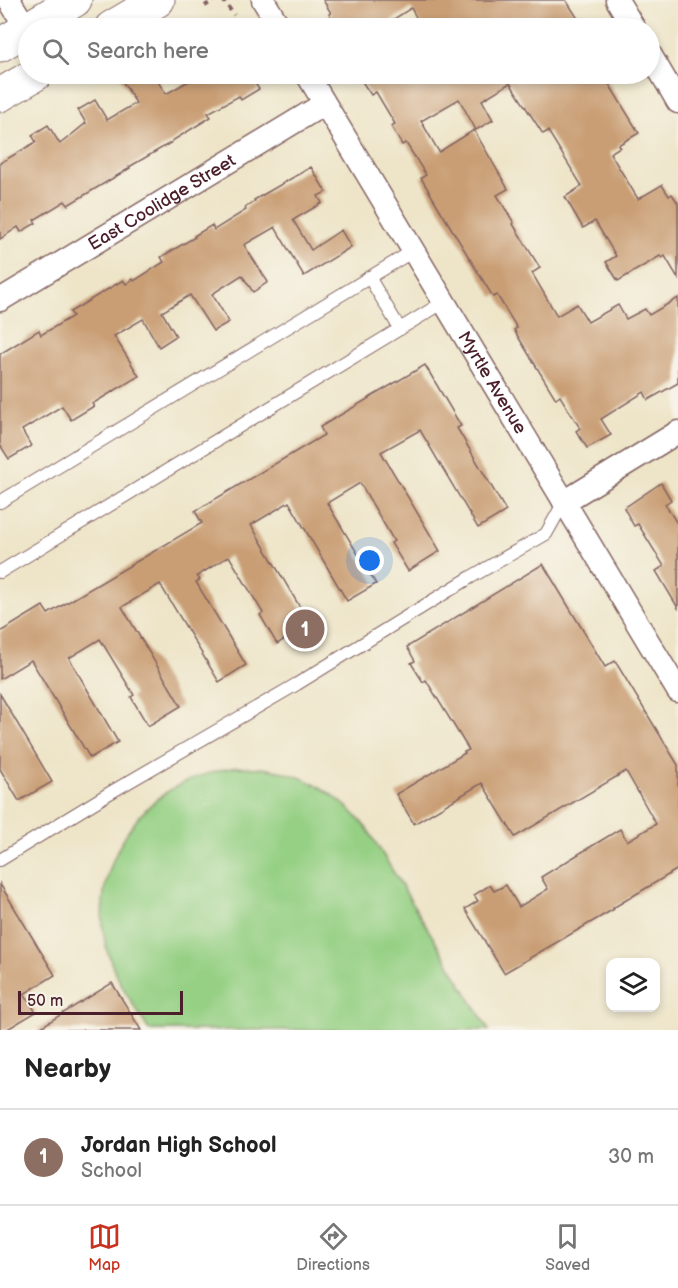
<!DOCTYPE html>
<style>
:root{--surface:#fff;--page:#f6f6f6;--text:#222;--muted:#767676;--line:#e0e0e0;--accent:#c8321e}
body{margin:0;font-family:"Balsamiq Sans",sans-serif;background:var(--page);color:var(--text)}
.controls{position:absolute;right:18px;bottom:18px;display:grid;overflow:hidden;border-radius:12px;box-shadow:0 3px 9px #0003}
.controls button{width:54px;height:54px;display:grid;place-items:center;padding:0;border:0;border-bottom:2px solid var(--line);background:var(--surface);color:var(--text);font:30px sans-serif}
.scale{position:absolute;left:18px;bottom:15px;width:165px;box-sizing:border-box;padding-left:6px;border:3px solid #4a1f2b;border-top:0;font-size:16px;line-height:21px;white-space:nowrap;color:#4a1f2b;-webkit-text-stroke:4px #f7f3e8;paint-order:stroke}
.you{position:absolute;left:370px;top:561px;width:21px;height:21px;margin:-15px;border:4px solid #fff;border-radius:50%;background:#1a73e8;box-shadow:0 0 0 9px #1a73e833}
.badge{display:grid;place-items:center;width:39px;height:39px;border-radius:50%;background:var(--accent);color:#fff;font-size:20px;font-weight:700}
.pin{position:absolute;translate:-50% -50%;border:3px solid #fff;box-shadow:0 2px 6px #0006}
.list{margin:0;padding:0;list-style:none}
h2{display:flex;justify-content:space-between;align-items:center;height:78px;margin:0;padding:0 24px;font-size:26px}
h2 small{font-size:20px;font-weight:400;color:var(--muted)}
.list li{display:grid;grid-template-columns:39px 1fr auto;gap:18px;align-items:center;box-sizing:border-box;height:96px;padding:0 24px;border-top:2px solid var(--line)}
.list b{display:block;font-size:22px;white-space:nowrap}
.list p{margin:0;font-size:20px;white-space:nowrap;color:var(--muted)}
.list em{font-size:20px;font-style:normal;color:var(--muted)}
.icon{flex:none;width:33px;height:33px;fill:none;stroke:currentColor;stroke-width:2;stroke-linecap:round;stroke-linejoin:round}
.map{position:relative;flex:none;width:678px;height:1030px;overflow:hidden}
.search{position:absolute;background:var(--surface);box-shadow:0 3px 9px #0003;left:18px;right:18px;top:18px;height:66px;display:flex;align-items:center;gap:15px;box-sizing:border-box;padding:0 21px;border-radius:33px;color:var(--muted);font-size:22px}
.sheet{height:174px;background:var(--surface)}
nav{display:flex;justify-content:space-around;align-items:center;box-sizing:border-box;height:84px;border-top:2px solid var(--line);background:var(--surface);font-size:16px;color:var(--muted)}
nav a{display:grid;justify-items:center;gap:3px}
nav .on{color:var(--accent)}
.map>svg:first-child{display:block}
.green{fill:#95d084;stroke:#707858;stroke-width:1.5}
.building{fill:#c99e75}
.lines{fill:none;stroke-linecap:round;stroke-linejoin:round}
.service-casing{stroke:#836462;stroke-width:14}
.minor-casing{stroke:#836462;stroke-width:25}
.primary-casing{stroke:#836462;stroke-width:35}
.path{stroke:#836462;stroke-width:4;stroke-dasharray:4.5 4.5;stroke-linecap:butt}
.service{stroke:#fff;stroke-width:12}
.minor{stroke:#fff;stroke-width:22}
.primary{stroke:#fff;stroke-width:33}
.labels{text-anchor:middle;dominant-baseline:central;stroke-width:6;stroke-linejoin:round;paint-order:stroke}
.street-label{font-size:18px;fill:#4a1f2b;stroke:#f7f3e8}
</style>
<div class="map">
<svg width="678" height="1030" viewBox="0 0 678 1030">
<rect width="100%" height="100%" fill="#f7f3e8"/>
<filter id="ink" filterUnits="userSpaceOnUse"><feTurbulence type="fractalNoise" baseFrequency=".0167" numOctaves="2"/><feDisplacementMap in="SourceGraphic" scale="12" xChannelSelector="R" yChannelSelector="G"/><feConvolveMatrix kernelMatrix="1 2 1 2 8 2 1 2 1" color-interpolation-filters="sRGB"/></filter>
<filter id="wash" filterUnits="userSpaceOnUse"><feTurbulence type="fractalNoise" baseFrequency=".008" numOctaves="4" result="noise"/><feDisplacementMap in="SourceGraphic" scale="24" xChannelSelector="R" yChannelSelector="G"/><feGaussianBlur stdDeviation="1.35" result="paint"/><feColorMatrix in="noise" values="0 0 0 0 0 0 0 0 0 0 0 0 0 0 0 0 0 1.4 0 .05"/><feComposite in="paint" operator="in"/></filter>
<g filter="url(#wash)">
<rect width="100%" height="100%" fill="#eee5c9"/>
<path class="green" d="M236,767C246,768 258,767 268,769C309,775 343,798 368,830L489,1030H149C134,1005 116,981 108,953C90,895 117,825 167,792C188,778 211,772 236,767Z"/>
<g id="blocks">
<g class="building">
<path d="M323,0H566L584,28H422L411,8L380,28H337L329,14L331,13Z"/>
<path d="M118,74H153L166,94L201,74H274L256,85L259,89L241,100L239,96L208,113L211,117L172,141V142L129,167L130,168L68,205L65,201L34,220L36,223L21,232L18,227L0,239V163L36,142L32,135L48,125L60,144L86,123L78,110L95,100L107,120L136,103Z"/>
<path d="M357,74H603L639,133L618,145L620,147L610,153L638,199L662,185L669,196L672,194L678,203V278L665,256L662,258L660,256L618,281L606,262L616,256L595,221L583,228L565,197L582,186L548,131L543,134L510,83L482,100L493,120L476,130L459,99L421,121L439,152L474,130L508,189L497,195L514,223L513,224L540,268L532,273L557,316L577,304L588,322L618,305L626,319L645,309L649,315L678,298V383L648,400L644,392L601,419L611,435L587,448L576,431L580,428L560,396L556,399L517,335L514,330L517,328L497,295L493,297L445,218L421,178L426,175L406,143L402,145L391,126L395,124L376,92L371,95Z"/>
<path d="M311,167L326,192L318,196L322,203L293,220L311,250L341,230L351,247L304,276L275,227L244,245L268,282L253,292L242,275L212,294L229,322L213,331L190,295L162,312L176,336L159,347L143,319L114,336L139,376L92,404L94,406L71,420L62,406L22,430L31,446L9,459L0,445V354L39,330L41,335L73,316L70,312L123,280L126,284L133,279L134,281L164,262L161,257L195,237L194,236L212,225L214,230L246,210L245,208L255,201L254,200Z"/>
<path d="M425,365L461,426L457,428L506,511L478,528L420,430L381,452L440,551L408,571L391,543L394,541L360,483L327,503L376,584L347,601L289,502L251,525L310,624L277,644L260,615L263,613L229,556L197,576L200,580L196,582L246,665L219,682L160,584L122,607L181,706L148,726L131,697L134,695L100,639L69,658L118,742L90,758L31,660L0,679V632L43,606L48,614L202,523L195,511L324,435L320,427Z"/>
<path d="M661,483L671,500L665,504L678,525V608L656,571L664,566L638,524L634,526L624,508Z"/>
<path d="M543,564L605,667L615,661L678,765V869L613,908L614,909L504,973L465,909L478,901L474,895L490,885L494,891L506,885L519,907L548,889L541,877L582,852L620,829L627,841L656,824L626,771L515,837L482,783L414,824L396,794L465,753L464,752L469,750L426,680L423,682L411,663L415,661L407,647Z"/>
<path d="M0,694L52,782L19,801L0,769Z"/>
<path d="M0,884L55,975L24,994L36,1012L6,1030H0Z"/>
<path d="M112,983L141,1030H36Z"/>
</g>
</g>
</g>
<g filter="url(#ink)">
<use href="#blocks" fill-opacity="0" stroke="#836462" stroke-width="1.5"/>
<g class="lines">
<g class="service-casing">
<g id="service">
<path d="M369,277L400,329"/>
<path d="M0,502L413,251"/>
<path d="M0,572L444,302"/>
<path d="M0,860L108,794L297,684L471,577L546,534L564,502"/>
</g>
</g>
<g class="minor-casing">
<g id="minor">
<path d="M9,0L27,29"/>
<path d="M263,0L280,28"/>
<path d="M617,0L634,28"/>
<path d="M650,54L678,102"/>
<path id="s1" d="M307,74L678,691"/>
<path id="s2" d="M0,300L324,104"/>
<path d="M564,502L678,432"/>
</g>
</g>
<g class="primary-casing">
<g id="primary">
<path d="M111,28L158,0"/>
<path d="M0,45L75,0"/>
<path d="M0,95L36,74"/>
</g>
</g>
<g class="path">
<path d="M223,0L234,15"/>
<path d="M205,6L214,0"/>
</g>
<use href="#service" class="service"/>
<use href="#minor" class="minor"/>
<use href="#primary" class="primary"/>
</g>
</g>
<g class="labels">
<g class="street-label">
<text stroke="none"><textPath href="#s2" startOffset="189">East Coolidge Street</textPath></text>
<text stroke="none"><textPath href="#s1" startOffset="360">Myrtle Avenue</textPath></text>
</g>
</g>
</svg>
<div class="controls">
<button><svg class="icon" aria-label="layers" viewBox="0 0 24 24"><path d="M12 4l9 5-9 5-9-5zM3 14l9 5 9-5"/></svg></button>
</div>
<div class="scale">50 m</div>
<div class="you"></div>
<div class="pin badge" style="left:305px;top:629px;background:#8d6e63">1</div>
<div class="search"><svg class="icon" aria-label="search" viewBox="0 0 24 24"><circle cx="10" cy="10" r="6"/><path d="M15 15l6 6"/></svg>Search here</div>
</div>
<section class="sheet">
<h2>Nearby<small></small></h2>
<ul class="list">
<li><span class="badge" style="background:#8d6e63">1</span><div><b>Jordan High School</b><p>School</p></div><em>30 m</em></li>
</ul>
</section>
<nav>
<a class="on"><svg class="icon" aria-label="map" viewBox="0 0 24 24"><path d="M3 6l6-2 6 2 6-2v14l-6 2-6-2-6 2zM9 4v14M15 6v14"/></svg>Map</a>
<a><svg class="icon" aria-label="directions" viewBox="0 0 24 24"><path d="M12 3l9 9-9 9-9-9zM9 14v-3h6M13 9l2 2-2 2"/></svg>Directions</a>
<a><svg class="icon" aria-label="saved" viewBox="0 0 24 24"><path d="M7 4h10v16l-5-4-5 4z"/></svg>Saved</a>
</nav>
